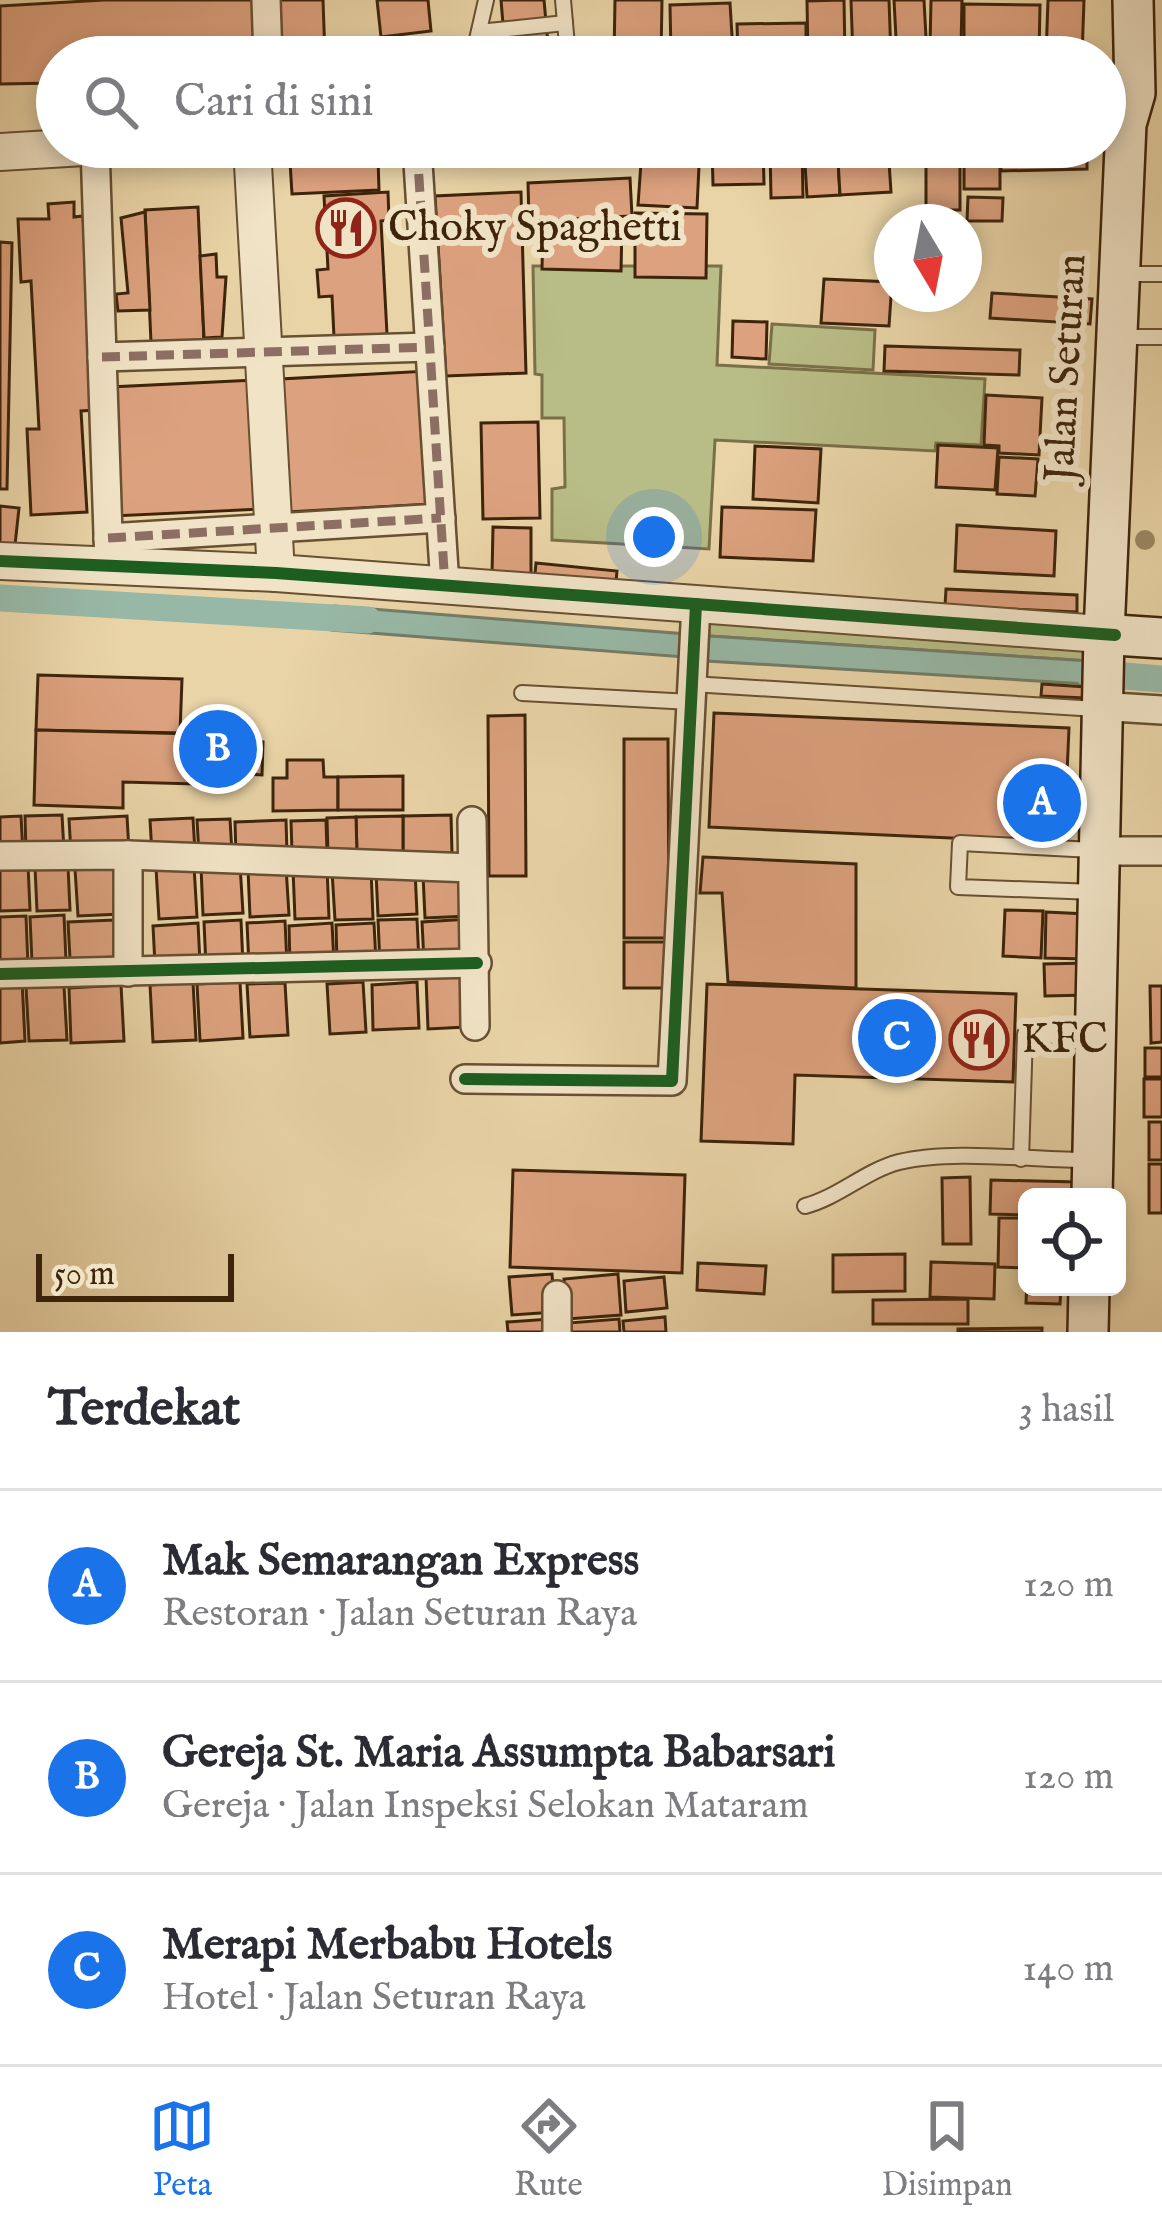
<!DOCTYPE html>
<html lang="id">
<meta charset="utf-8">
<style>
:root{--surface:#fff;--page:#f7f7f7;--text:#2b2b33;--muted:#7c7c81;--line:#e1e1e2;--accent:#1a73e8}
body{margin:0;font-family:"IM FELL English",serif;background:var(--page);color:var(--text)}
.controls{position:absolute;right:36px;bottom:36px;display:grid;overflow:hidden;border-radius:18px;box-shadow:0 6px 18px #0003}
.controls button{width:108px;height:108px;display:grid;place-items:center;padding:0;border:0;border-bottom:3px solid var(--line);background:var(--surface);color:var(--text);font:60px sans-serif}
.compass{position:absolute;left:874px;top:204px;width:108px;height:108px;border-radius:50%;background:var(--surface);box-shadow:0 6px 18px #0003;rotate:170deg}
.scale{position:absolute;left:36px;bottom:30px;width:198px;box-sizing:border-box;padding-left:12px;border:6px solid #3d240a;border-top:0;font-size:33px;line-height:42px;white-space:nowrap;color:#3d240a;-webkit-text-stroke:9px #f1e3c6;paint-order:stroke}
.you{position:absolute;left:654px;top:537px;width:42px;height:42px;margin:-30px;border:9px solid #fff;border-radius:50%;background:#1a73e8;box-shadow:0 0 0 18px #1a73e833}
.badge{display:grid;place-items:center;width:78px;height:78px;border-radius:50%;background:var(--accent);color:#fff;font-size:39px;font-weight:700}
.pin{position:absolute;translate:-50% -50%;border:6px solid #fff;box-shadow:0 3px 12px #0006}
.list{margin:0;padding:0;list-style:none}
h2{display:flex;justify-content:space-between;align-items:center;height:156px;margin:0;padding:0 48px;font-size:51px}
h2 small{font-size:39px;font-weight:400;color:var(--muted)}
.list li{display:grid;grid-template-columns:78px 1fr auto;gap:36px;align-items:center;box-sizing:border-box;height:192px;padding:0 48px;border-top:3px solid var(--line)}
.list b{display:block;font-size:45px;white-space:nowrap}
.list p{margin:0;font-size:39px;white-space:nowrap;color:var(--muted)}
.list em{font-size:39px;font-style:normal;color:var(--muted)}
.icon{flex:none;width:66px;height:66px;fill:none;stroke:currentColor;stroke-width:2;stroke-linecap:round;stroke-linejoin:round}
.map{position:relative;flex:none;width:1162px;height:1332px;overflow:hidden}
.search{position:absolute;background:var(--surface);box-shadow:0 6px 18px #0003;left:36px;right:36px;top:36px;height:132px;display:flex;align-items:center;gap:30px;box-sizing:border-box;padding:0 42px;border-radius:66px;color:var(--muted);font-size:45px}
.sheet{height:732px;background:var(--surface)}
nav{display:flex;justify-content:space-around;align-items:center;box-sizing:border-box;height:168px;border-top:3px solid var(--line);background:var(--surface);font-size:33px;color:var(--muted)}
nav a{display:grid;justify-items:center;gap:6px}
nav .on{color:var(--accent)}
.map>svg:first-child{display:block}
.green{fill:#b8bc86;stroke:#7a7048;stroke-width:3}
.water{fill:#97b8a6;stroke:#737d68;stroke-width:3}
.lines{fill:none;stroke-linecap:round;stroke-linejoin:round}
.canal{stroke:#97b8a6;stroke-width:27}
.building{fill:#dca17e;stroke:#3d240a;stroke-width:3}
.service-casing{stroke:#685031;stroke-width:18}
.minor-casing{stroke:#685031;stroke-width:32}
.tertiary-casing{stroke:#685031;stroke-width:40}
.secondary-casing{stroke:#3d240a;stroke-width:44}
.service{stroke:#f1e3c6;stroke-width:14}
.minor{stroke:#f1e3c6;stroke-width:27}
.tertiary{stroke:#f1e3c6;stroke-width:36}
.secondary{stroke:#f1e3c6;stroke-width:39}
.quiet{stroke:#8d6e63;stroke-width:9;stroke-dasharray:18 9;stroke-linecap:butt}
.cycleway-casing{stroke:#f1e3c6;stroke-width:20}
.cycleway{stroke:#1b5e20;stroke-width:12}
.tree{fill:#9b8862}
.labels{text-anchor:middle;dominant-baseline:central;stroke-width:12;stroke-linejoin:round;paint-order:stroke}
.poi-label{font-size:42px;fill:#3d240a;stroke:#f1e3c6;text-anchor:start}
.street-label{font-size:42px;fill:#3d240a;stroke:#f1e3c6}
</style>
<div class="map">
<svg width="1162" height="1332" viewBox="0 0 1162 1332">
<rect width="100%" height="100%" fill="#e9d4a7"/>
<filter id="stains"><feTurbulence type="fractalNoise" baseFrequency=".00167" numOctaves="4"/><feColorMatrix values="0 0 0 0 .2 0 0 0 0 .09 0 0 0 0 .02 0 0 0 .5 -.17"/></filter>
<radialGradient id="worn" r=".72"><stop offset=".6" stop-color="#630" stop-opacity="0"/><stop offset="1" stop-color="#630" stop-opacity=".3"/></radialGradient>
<g class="green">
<path d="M533,266H721L717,365L985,379L981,445L936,443L935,451L715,440L709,549L552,540V489L565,487L564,418H542V375L535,374Z"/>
<path d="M772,324L875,330L873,370L769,364Z"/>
<path d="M709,622L1090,646L1089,661L709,636Z"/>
</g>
<g class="water">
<path d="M334,606L686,634L684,657L332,630Z"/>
<path d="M709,636L1089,661L1087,684L707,661Z"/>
</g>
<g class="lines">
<g class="canal">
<path d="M0,598L368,620"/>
<path d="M1088,673L1162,679"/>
</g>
</g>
<g class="building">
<path d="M104,0H254L255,57H57V83L0,84V6Z"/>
<path d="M279,0H323L325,57H281Z"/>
<path d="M377,0H428L431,31L381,37Z"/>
<path d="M501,0H544L548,44L505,48Z"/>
<path d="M615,0H662L661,57H614Z"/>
<path d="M844,0L845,57H808L807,1Z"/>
<path d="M851,0H889L891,57H853Z"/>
<path d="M894,0H924L927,57H897Z"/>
<path d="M931,0H962L961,47L930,46Z"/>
<path d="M1048,0H1084L1082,57L1046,56Z"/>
<path d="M730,3L733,52L671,55L670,5Z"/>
<path d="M964,4L1040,5L1039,54L964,53Z"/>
<path d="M806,23V57H738L737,24Z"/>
<path d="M712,147H763L764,184L713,185Z"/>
<path d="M770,147H802L803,197L771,198Z"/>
<path d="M804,147H857V160H838L840,195L807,197Z"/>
<path d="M857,147H888L891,192L840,195L838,160H857Z"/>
<rect x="926" y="147" width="34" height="63"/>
<rect x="964" y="147" width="36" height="42"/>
<path d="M1001,147H1087V169L1001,171Z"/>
<path d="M378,158L379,190L292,194L290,162Z"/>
<path d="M641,163L699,166L697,208L638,205Z"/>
<path d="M630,178L632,216L529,221L528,183Z"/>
<path d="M388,192L389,220L381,221L387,334L334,337L332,296L319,297L317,270L328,269L324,196Z"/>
<path d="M521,192L526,373L446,376L435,196Z"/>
<path d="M968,197L1003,198L1002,221H967Z"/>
<path d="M74,202V217L83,216L95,410L81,411L87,512L31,515L27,429H39L31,281L21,282L18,219H49L48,204Z"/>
<path d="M198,207L204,340L151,342L145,210Z"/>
<path d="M145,212L150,310L118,311L116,294L128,293L121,218Z"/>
<path d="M635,213L707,214L706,278L635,277Z"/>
<path d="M543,222L622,225L621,271L542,269Z"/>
<path d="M0,242L12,243L7,489H0Z"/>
<path d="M216,254L217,277H226L222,337L204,338L200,256Z"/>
<path d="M824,279L892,282L889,326L821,323Z"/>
<path d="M992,293L1092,299L1090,324L990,318Z"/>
<path d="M733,321L767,322L766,359L732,357Z"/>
<path d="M885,346L1020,350L1019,375L884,371Z"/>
<path d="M428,371L432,504L287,512L281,379Z"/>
<path d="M256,380L264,509L113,516L110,387Z"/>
<path d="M986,395L1042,398L1039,455L999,453V446L984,445Z"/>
<path d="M538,422L540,518L483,519L481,423Z"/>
<path d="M938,445L998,448L995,490L936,487Z"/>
<path d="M755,446L821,449L818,503L753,499Z"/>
<path d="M999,457L1038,459L1035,496L997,494Z"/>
<path d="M0,506L19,508L15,545L0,544Z"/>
<path d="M722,507L816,510L813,561L720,557Z"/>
<path d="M957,525L1056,531L1054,576L955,571Z"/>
<path d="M493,527L531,528V575H492Z"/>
<path d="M536,563L617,571L615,592L534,584Z"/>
<path d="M946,589L1077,595V612L945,606Z"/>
<path d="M38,675L182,679L180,733L36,730Z"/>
<path d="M1042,684L1086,687L1085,698L1041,696Z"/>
<path d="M714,713L1069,728L1064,843L709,827Z"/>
<path d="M525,715L526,876H489L488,716Z"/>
<path d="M36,730L197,734L196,784L123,782V808L34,805Z"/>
<path d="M624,739H668L669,938H624Z"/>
<path d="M202,740L263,742L262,775L200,772Z"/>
<path d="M287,760H323L324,777H338V810L273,811V778H287Z"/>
<path d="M403,776V810H338V777Z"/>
<path d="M62,815L64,851L26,853L25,816Z"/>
<path d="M451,815L452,853L403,854V816Z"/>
<path d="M21,816L23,853H0V817Z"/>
<path d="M127,816L129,851L71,854L69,819Z"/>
<path d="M403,816V854L357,855L356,817Z"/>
<path d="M356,817L357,855L328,856L327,818Z"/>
<path d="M193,818L195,852L152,854L150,820Z"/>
<path d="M230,819L232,853L199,855L197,820Z"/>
<path d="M286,820L287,853L236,855L235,822Z"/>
<path d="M326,820L327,852L292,853L291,821Z"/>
<path d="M703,857L856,864V988L728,982L722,893H700Z"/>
<path d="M28,865L30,910L0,911V866Z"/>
<path d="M240,865L243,913L203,915L201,867Z"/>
<path d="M68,866L70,910L37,911L35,867Z"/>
<path d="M194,866L197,917L159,919L156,868Z"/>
<path d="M118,867L121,914L78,916L75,869Z"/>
<path d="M286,867L289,915L250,917L248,869Z"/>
<path d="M327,867L329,918L295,919L293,869Z"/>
<path d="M371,869L373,919L335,920L332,871Z"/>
<path d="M415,870L417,914L378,916L376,872Z"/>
<path d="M467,873L469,916L425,918L423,875Z"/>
<path d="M1005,910L1043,911L1041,958L1003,956Z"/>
<path d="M1046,912L1087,914L1085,959L1045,958Z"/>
<path d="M64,915L66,961L32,963L30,917Z"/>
<path d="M26,916L28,966L0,967V917Z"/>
<path d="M417,919L419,963L380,965L378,920Z"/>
<path d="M469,919L471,959L424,962L422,922Z"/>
<path d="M114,920L116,957L70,959L68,922Z"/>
<path d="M241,920L243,965L206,967L204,922Z"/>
<path d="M285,921L287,964L249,966L247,923Z"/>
<path d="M198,923L200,963L155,965L153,926Z"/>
<path d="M332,923L334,963L290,965L289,926Z"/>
<path d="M374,923L376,962L337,964L336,925Z"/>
<rect x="624" y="942" width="46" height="46"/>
<path d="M1088,963L1089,995L1045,996L1044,964Z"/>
<path d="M463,976L466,1027L428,1029L426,977Z"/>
<path d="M22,979L25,1041L0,1043V980Z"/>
<path d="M193,982L196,1040L153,1042L150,985Z"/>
<path d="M240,982L243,1038L200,1041L197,984Z"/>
<path d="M363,982L366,1032L330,1034L327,984Z"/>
<path d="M417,982L419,1028L373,1030L372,985Z"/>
<path d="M285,983L288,1035L250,1037L247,984Z"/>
<path d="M707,984L1016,994L1013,1082L795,1075L793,1144L701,1141Z"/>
<path d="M121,985L124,1041L71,1043L69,988Z"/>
<path d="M64,986L67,1040L29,1041L26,987Z"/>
<path d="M1150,986H1162V1042L1151,1043Z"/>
<rect x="1145" y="1048" width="17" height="29"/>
<rect x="1144" y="1079" width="18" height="38"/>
<rect x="1149" y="1122" width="13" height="38"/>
<rect x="1149" y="1164" width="13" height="49"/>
<path d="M513,1170L685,1175L682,1273L510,1267Z"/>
<path d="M970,1177L971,1244H943L942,1178Z"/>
<path d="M991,1180L1077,1182V1197H1027V1215L990,1214Z"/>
<path d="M999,1218H1027V1268L998,1267Z"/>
<path d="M905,1254V1291L833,1292V1255Z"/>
<path d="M931,1262L995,1264L994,1299L930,1297Z"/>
<path d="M698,1263L766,1266L764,1294L697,1290Z"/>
<path d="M552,1274L555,1312L512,1315L509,1277Z"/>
<path d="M618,1274L621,1315L567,1319L564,1279Z"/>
<path d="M1027,1276V1287H1061L1060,1304L1026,1303Z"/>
<path d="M664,1277L667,1308L626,1312L624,1281Z"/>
<path d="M968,1299V1324H873V1300Z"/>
<path d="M665,1317L666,1332H624L623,1321Z"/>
<path d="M550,1319L551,1332H508L507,1322Z"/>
<path d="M619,1319L620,1332H569L568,1323Z"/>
<path d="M1042,1328V1332H958V1329Z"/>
</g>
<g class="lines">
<g class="service-casing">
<g id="service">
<path d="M563,0L568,57"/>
<path d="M479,32L565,23"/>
<path d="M474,55L567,46"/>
<path d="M473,57L486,0"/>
<path d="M1125,274H1162"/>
<path d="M1123,337H1162"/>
<path d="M692,684L1097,709"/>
<path d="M522,693L691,702"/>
<path d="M1093,850L960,843L958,887L1095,892"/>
<path d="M1021,1159L1025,1034L1090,1038"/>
<path d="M805,1206C839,1197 865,1171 899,1162C952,1149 1032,1160 1088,1160"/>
</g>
</g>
<g class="minor-casing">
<g id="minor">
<path d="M266,0L268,57"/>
<path d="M95,147L109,564"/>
<path d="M417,147L445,586"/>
<path d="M102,357L430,347"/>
<path d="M108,538L441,518"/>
<path d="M1113,707L1162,710"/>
<path d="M472,821L475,1026"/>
<path d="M1098,851H1162"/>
<path d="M0,856L128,855L472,868"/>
<path d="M128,972V855"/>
<path d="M0,974L477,963"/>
<path d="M465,1079L672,1081L696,604"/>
<path d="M557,1295V1332"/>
</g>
</g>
<g class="tertiary-casing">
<g id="tertiary">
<path d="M1105,88L1126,124"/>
<path d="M252,147L276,573"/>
<path d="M0,152L84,147"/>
<path d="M0,561L276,573L1115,635"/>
</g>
</g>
<g class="secondary-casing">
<g id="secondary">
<path d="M1115,635L1162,638"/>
<path d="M1092,1197L1104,634L1126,124L1135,93L1133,0"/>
<path d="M1088,1332L1089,1287"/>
</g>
</g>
<use href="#service" class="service"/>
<use href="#minor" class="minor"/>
<use href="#tertiary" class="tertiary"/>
<use href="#secondary" class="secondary"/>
<g class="quiet">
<path d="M417,147L445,586"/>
<path d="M102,357L430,347"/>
<path d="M108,538L441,518"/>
</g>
<g class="cycleway-casing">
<g id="cycleway">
<path d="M0,561L276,573L1115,635"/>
<path d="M0,974L477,963"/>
<path d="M465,1079L672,1081L696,604"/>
</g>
</g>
<use href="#cycleway" class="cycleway"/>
</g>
<g class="tree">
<circle cx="1066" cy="438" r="10"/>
<circle cx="1145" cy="540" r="10"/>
</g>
<defs>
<g id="restaurant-ring" transform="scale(3)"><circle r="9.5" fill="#f1e3c6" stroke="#8f2418" stroke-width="1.5"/><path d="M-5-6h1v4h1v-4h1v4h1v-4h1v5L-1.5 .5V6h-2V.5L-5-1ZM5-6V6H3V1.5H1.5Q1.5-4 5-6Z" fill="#8f2418"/></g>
</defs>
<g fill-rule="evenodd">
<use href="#restaurant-ring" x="346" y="228"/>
<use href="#restaurant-ring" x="979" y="1040"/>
</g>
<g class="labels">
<g class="poi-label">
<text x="388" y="228">Choky Spaghetti</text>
<text x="1021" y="1040">KFC</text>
</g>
<g class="street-label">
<text transform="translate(1067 368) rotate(-87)">Jalan Seturan</text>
</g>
</g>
<rect width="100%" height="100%" filter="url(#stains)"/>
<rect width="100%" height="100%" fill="url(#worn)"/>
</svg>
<div class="controls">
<button><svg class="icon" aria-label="locate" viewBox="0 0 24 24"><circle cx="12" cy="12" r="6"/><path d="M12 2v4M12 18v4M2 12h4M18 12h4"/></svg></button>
</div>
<svg class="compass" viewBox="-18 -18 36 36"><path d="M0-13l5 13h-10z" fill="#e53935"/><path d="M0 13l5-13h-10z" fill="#7c7c81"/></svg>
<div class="scale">50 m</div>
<div class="you"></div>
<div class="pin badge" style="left:1042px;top:803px">A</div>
<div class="pin badge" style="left:218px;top:749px">B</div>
<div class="pin badge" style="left:897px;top:1038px">C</div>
<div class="search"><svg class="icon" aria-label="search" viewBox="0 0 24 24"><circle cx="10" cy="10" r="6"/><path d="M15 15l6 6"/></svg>Cari di sini</div>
</div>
<section class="sheet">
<h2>Terdekat<small>3 hasil</small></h2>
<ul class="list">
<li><span class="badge">A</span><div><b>Mak Semarangan Express</b><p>Restoran · Jalan Seturan Raya</p></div><em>120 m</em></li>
<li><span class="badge">B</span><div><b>Gereja St. Maria Assumpta Babarsari</b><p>Gereja · Jalan Inspeksi Selokan Mataram</p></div><em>120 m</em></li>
<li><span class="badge">C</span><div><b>Merapi Merbabu Hotels</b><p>Hotel · Jalan Seturan Raya</p></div><em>140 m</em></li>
</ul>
</section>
<nav>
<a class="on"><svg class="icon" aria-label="map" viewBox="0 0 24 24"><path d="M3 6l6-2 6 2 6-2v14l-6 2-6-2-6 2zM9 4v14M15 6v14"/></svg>Peta</a>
<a><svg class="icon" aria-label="directions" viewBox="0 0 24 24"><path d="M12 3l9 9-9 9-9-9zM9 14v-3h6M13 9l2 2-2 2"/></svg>Rute</a>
<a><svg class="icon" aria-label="saved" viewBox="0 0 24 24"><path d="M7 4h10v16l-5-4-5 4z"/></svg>Disimpan</a>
</nav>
